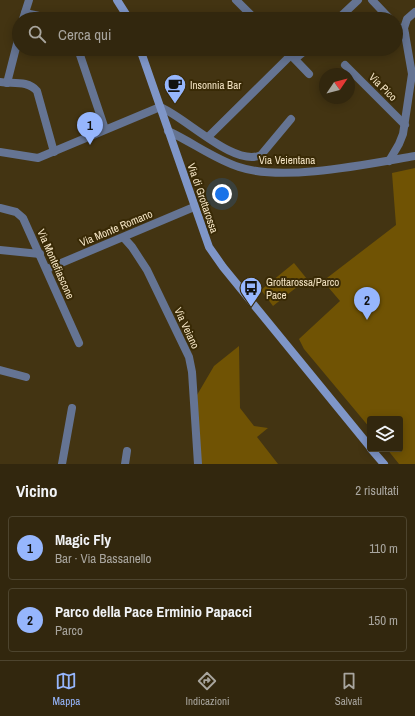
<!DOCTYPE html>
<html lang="it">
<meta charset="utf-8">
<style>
:root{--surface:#32270e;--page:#3d331c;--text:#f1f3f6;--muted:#a8a59e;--line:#4d442e;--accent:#96b6fd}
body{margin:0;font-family:"Archivo Narrow",sans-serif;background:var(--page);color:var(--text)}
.controls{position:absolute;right:12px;bottom:12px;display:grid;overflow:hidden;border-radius:4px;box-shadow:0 2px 10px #0003}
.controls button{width:36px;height:36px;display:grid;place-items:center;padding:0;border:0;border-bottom:1px solid var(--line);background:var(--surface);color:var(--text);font:20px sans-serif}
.compass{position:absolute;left:319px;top:68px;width:36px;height:36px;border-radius:50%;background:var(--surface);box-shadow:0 2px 10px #0003;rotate:55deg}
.you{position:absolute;left:222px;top:194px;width:14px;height:14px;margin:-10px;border:3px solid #fff;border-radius:50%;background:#1a73e8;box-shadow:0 0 0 6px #1a73e833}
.badge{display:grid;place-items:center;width:26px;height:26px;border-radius:50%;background:var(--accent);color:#111;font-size:13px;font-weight:700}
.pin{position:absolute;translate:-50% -33px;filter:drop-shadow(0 1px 2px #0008)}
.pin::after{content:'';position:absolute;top:21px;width:14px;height:12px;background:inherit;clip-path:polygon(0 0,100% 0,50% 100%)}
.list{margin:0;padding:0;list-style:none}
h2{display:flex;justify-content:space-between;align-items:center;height:52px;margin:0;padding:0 16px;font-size:17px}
h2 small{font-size:13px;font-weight:400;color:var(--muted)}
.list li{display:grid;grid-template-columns:26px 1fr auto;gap:12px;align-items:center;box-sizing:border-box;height:64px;margin:0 8px 8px;padding:0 8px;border:1px solid var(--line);border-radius:4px}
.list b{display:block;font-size:15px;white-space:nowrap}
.list p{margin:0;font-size:13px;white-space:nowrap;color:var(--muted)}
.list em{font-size:13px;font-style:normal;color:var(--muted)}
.icon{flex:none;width:22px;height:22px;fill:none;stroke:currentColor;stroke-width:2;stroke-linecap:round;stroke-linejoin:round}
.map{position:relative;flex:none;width:415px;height:464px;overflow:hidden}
.search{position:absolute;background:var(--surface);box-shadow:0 2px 10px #0003;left:12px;right:12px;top:12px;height:44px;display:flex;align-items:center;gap:10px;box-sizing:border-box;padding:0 14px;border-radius:22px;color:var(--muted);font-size:15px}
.sheet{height:196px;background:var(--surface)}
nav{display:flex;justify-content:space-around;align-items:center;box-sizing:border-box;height:56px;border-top:1px solid var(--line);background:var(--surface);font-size:11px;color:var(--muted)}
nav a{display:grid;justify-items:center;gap:2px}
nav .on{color:var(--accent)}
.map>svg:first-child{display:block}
.green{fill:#705304}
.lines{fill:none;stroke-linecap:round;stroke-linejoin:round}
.street{stroke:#657493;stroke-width:8}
.secondary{stroke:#7f96c8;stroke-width:8}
.labels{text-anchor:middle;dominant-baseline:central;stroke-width:4;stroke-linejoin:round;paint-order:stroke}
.poi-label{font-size:11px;fill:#f3e3c3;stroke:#392a06;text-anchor:start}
.street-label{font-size:11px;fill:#f3e3c3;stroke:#392a06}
</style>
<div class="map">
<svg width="415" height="464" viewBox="0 0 415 464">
<rect width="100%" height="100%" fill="#433412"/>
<g class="green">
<path d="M415,168V464H399L387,449H400V419H370V428L304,349L299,339L340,301L323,281L396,225L392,173Z"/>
<path d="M294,263L307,279L273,306L261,290Z"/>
<path d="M239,346L240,408L254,426L268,428L257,437L278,464H201L197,395L214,366Z"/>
</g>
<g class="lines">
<g class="street">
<path d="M236,0L255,19"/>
<path d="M372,0L390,19"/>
<path d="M25,13L53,19"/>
<path d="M23,19L29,0"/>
<path d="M338,19L358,0"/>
<path d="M396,25L405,34"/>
<path d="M78,49L105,129"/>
<path d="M285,49L309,74"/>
<path d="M295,59L307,49"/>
<path d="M345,65L405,125"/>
<path d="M0,82C12,84 28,80 37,91L54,152"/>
<path d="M7,83L19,36"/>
<path d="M168,131C192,142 214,159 239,167C283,182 368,164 415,156"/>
<path d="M208,137L291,55"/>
<path d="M0,152L38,158L160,107C184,116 235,168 261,155L291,119"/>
<path d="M389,161L399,144L403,134L412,74L404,28L407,19L415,12"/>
<path d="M0,208L16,212L23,218L79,343"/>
<path d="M124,238L132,247L147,270L189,357L192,372L198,464"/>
<path d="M0,250L40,254"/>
<path d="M47,269L194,207"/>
<path d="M0,370L26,377"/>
<path d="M62,464L72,408"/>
<path d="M125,464L127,451"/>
</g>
<g class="secondary">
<path d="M117,0L129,19"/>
<path d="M140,49L209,247L223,267L370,447"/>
<path d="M371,449L384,464"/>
</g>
</g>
<defs>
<g id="cafe-pin" transform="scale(1.15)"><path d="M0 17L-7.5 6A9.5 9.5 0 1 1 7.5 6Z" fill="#96b6fd" stroke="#392a06"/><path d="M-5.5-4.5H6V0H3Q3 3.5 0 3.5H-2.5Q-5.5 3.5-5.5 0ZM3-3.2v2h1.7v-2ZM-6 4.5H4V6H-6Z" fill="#111"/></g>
<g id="bus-pin" transform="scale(1.15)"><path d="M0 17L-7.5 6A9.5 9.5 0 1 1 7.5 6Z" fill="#96b6fd" stroke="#392a06"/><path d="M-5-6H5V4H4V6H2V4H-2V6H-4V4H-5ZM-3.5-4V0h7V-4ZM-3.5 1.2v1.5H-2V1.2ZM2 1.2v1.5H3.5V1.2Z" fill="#111"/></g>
</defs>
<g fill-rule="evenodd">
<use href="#cafe-pin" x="175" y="85"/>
<use href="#bus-pin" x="251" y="288"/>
</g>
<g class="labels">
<g class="poi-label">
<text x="190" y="85">Insonnia Bar</text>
<text x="266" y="282">Grottarossa/Parco<tspan x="266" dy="13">Pace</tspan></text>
</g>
<g class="street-label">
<text transform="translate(383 87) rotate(45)">Via Pico</text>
<text x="287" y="160">Via Veientana</text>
<text transform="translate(203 198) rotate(71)">Via di Grottarossa</text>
<text transform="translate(116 228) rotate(-23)">Via Monte Romano</text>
<text transform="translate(56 264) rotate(66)">Via Montefiascone</text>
<text transform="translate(187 328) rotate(65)">Via Veiano</text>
</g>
</g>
</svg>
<div class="controls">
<button><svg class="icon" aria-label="layers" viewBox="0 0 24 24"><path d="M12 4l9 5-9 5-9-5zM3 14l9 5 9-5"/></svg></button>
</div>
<svg class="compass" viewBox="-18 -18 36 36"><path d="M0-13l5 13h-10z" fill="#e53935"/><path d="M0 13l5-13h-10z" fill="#a8a59e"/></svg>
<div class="you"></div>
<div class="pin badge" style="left:90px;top:145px">1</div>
<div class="pin badge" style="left:367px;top:320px">2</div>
<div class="search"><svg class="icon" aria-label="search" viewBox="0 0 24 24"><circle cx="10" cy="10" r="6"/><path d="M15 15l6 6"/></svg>Cerca qui</div>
</div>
<section class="sheet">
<h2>Vicino<small>2 risultati</small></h2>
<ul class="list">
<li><span class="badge">1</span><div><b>Magic Fly</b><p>Bar · Via Bassanello</p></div><em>110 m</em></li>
<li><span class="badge">2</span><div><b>Parco della Pace Erminio Papacci</b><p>Parco</p></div><em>150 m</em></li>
</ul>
</section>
<nav>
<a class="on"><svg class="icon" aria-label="map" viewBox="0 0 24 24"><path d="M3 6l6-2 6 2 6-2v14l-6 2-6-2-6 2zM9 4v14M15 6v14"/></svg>Mappa</a>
<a><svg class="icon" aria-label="directions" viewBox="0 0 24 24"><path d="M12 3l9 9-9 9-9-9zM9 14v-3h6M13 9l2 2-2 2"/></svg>Indicazioni</a>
<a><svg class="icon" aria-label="saved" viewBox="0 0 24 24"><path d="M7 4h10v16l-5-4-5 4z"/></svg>Salvati</a>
</nav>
